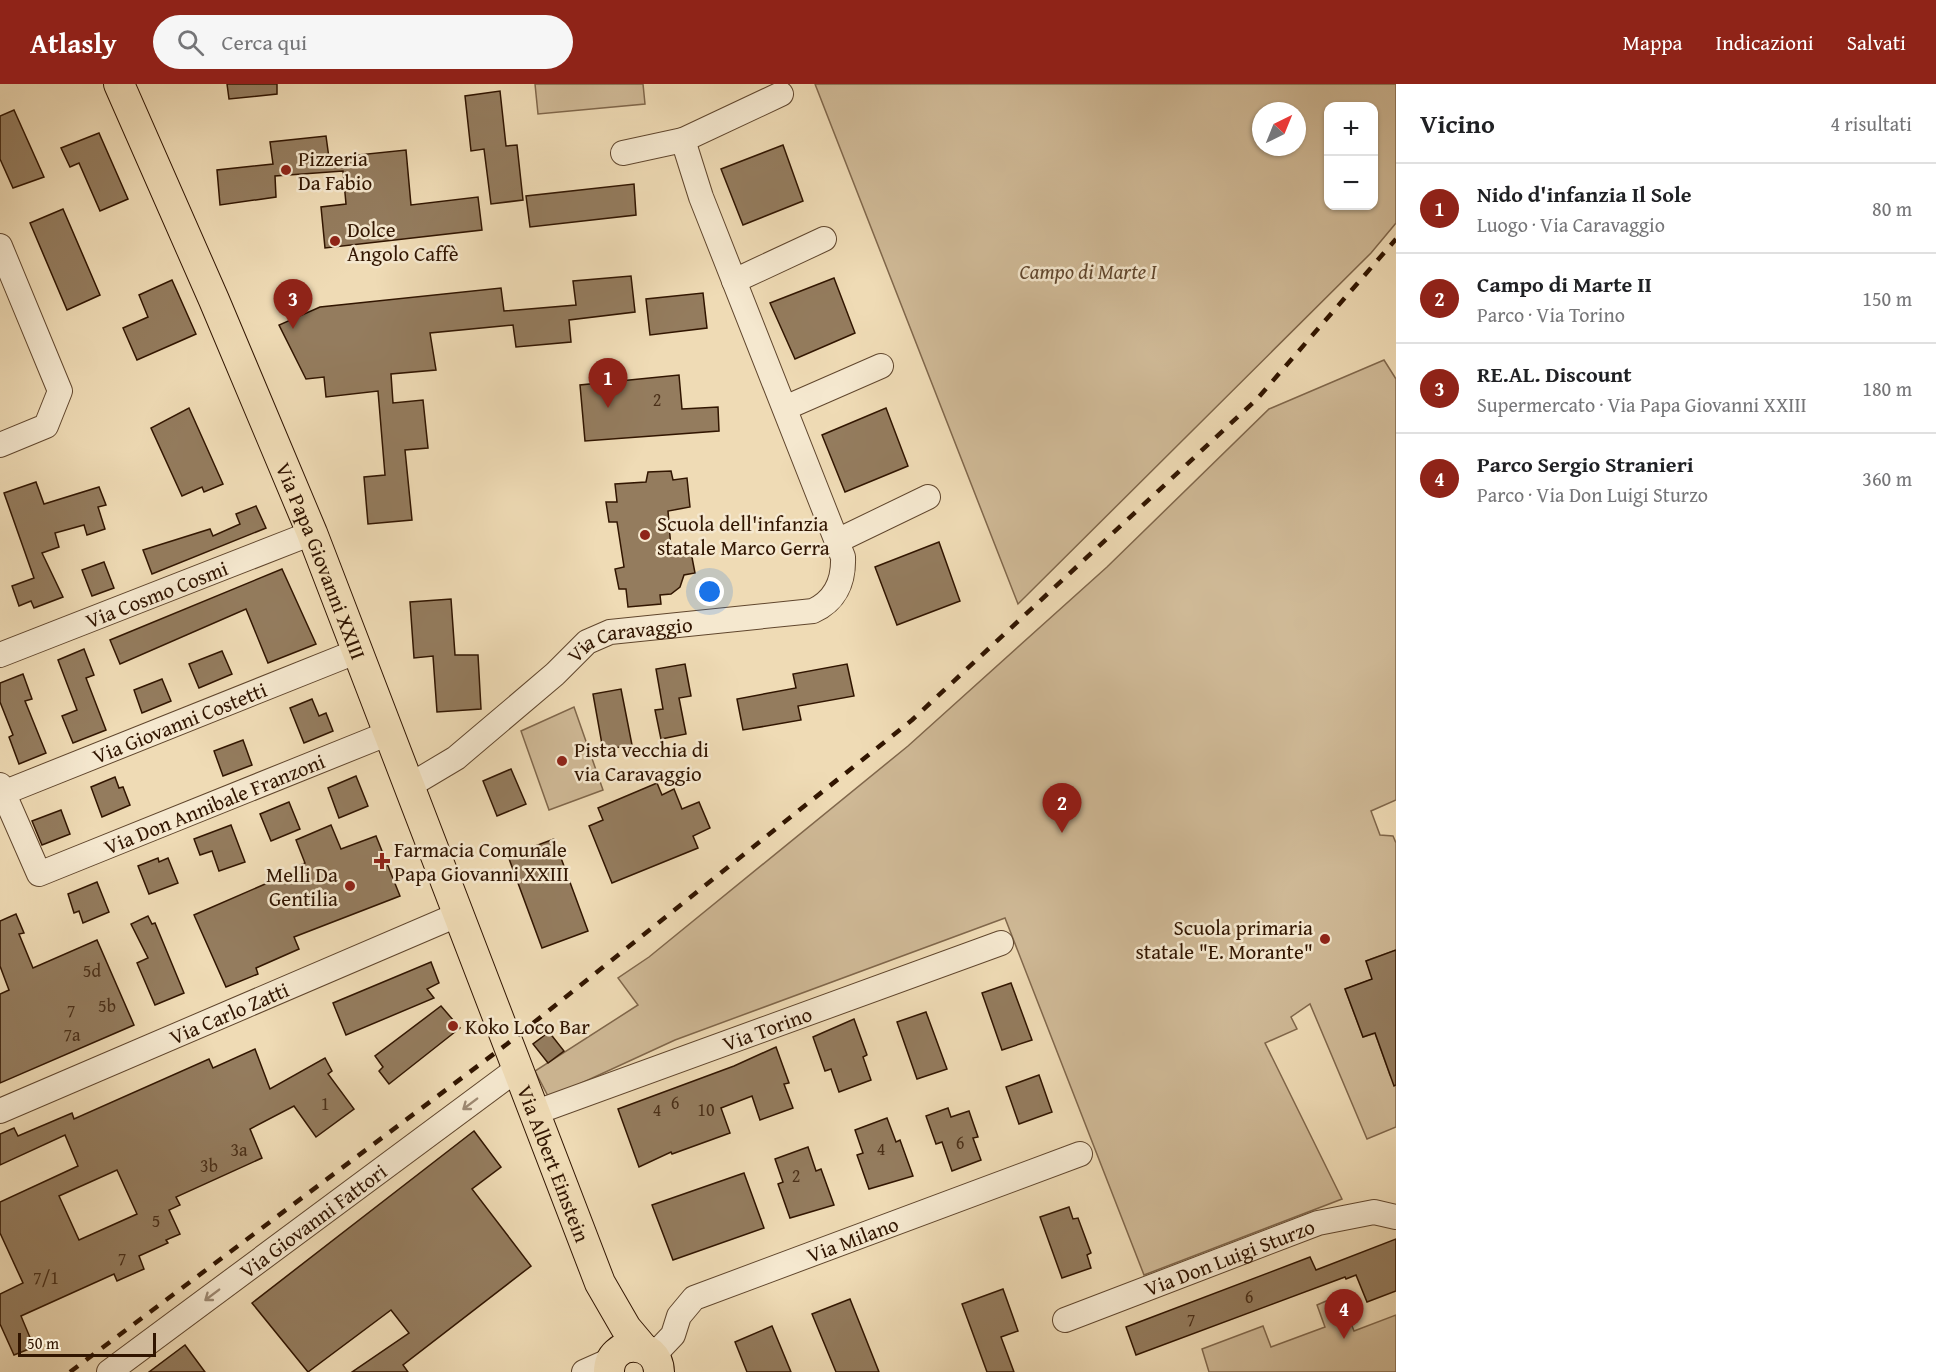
<!DOCTYPE html>
<html lang="it">
<meta charset="utf-8">
<style>
:root{--surface:#fff;--page:#f6f6f6;--text:#202124;--muted:#757577;--line:#e0e0e0;--accent:#8f2418}
body{margin:0;font-family:"Gentium Book Plus",serif;background:var(--page);color:var(--text)}
.controls{position:absolute;right:18px;top:18px;display:grid;overflow:hidden;border-radius:12px;box-shadow:0 2px 4px #0004}
.controls button{width:54px;height:54px;display:grid;place-items:center;padding:0;border:0;border-bottom:2px solid var(--line);background:var(--surface);color:var(--text);font:30px sans-serif}
.compass{position:absolute;left:1252px;top:18px;width:54px;height:54px;border-radius:50%;background:var(--surface);box-shadow:0 2px 4px #0004;rotate:43deg}
.scale{position:absolute;left:18px;bottom:15px;width:138px;box-sizing:border-box;padding-left:6px;border:3px solid #311500;border-top:0;font-size:16px;line-height:21px;white-space:nowrap;color:#311500;-webkit-text-stroke:4px #f5e8cf;paint-order:stroke}
.you{position:absolute;left:710px;top:508px;width:21px;height:21px;margin:-15px;border:4px solid #fff;border-radius:50%;background:#1a73e8;box-shadow:0 0 0 9px #1a73e833}
.badge{display:grid;place-items:center;width:39px;height:39px;border-radius:50%;background:var(--accent);color:#fff;font-size:20px;font-weight:700}
.pin{position:absolute;translate:-50% -50px;filter:drop-shadow(0 2px 3px #0008)}
.pin::after{content:'';position:absolute;top:32px;width:21px;height:18px;background:inherit;clip-path:polygon(0 0,100% 0,50% 100%)}
.list{margin:0;padding:0;list-style:none}
h2{display:flex;justify-content:space-between;align-items:center;height:78px;margin:0;padding:0 24px;font-size:26px}
h2 small{font-size:20px;font-weight:400;color:var(--muted)}
.list li{display:grid;grid-template-columns:39px 1fr auto;gap:18px;align-items:center;box-sizing:border-box;height:90px;padding:0 24px;border-top:2px solid var(--line)}
.list b{display:block;font-size:22px;white-space:nowrap}
.list p{margin:0;font-size:20px;white-space:nowrap;color:var(--muted)}
.list em{font-size:20px;font-style:normal;color:var(--muted)}
.icon{flex:none;width:33px;height:33px;fill:none;stroke:currentColor;stroke-width:2;stroke-linecap:round;stroke-linejoin:round}
.map{position:relative;flex:none;width:1396px;height:1288px;overflow:hidden}
header{display:flex;align-items:center;gap:36px;box-sizing:border-box;height:84px;padding:0 30px;background:var(--accent);color:#fff}
header strong{font-size:28px}
nav{display:flex;gap:33px;margin-inline-start:auto;font-size:21px}
.search{width:420px;height:54px;background:var(--page);display:flex;align-items:center;gap:15px;box-sizing:border-box;padding:0 21px;border-radius:33px;color:var(--muted);font-size:22px}
main{display:flex}
aside{flex:1;background:var(--surface)}
.map>svg:first-child{display:block}
.green{fill:#cfb996;stroke:#80674b;stroke-width:1.5;fill-rule:evenodd}
.building{fill:#947c5e;stroke:#311500;stroke-width:1.5;fill-rule:evenodd}
.lines{fill:none;stroke-linecap:round;stroke-linejoin:round}
.minor-casing{stroke:#60462d;stroke-width:26}
.major-casing{stroke:#311500;stroke-width:32}
.minor{stroke:#f5e8cf;stroke-width:24}
.major{stroke:#efdbb5;stroke-width:30}
.rail{stroke:#311500;stroke-width:4.5;stroke-dasharray:10 10;stroke-linecap:butt}
.oneway{stroke:#9d8972}
.poi-dot{fill:#8f2418;stroke:#f5e8cf;stroke-width:2}
.labels{text-anchor:middle;dominant-baseline:central;stroke-width:5;stroke-linejoin:round;paint-order:stroke}
.number-label{font-size:18px;fill:#4a2f18}
.poi-label{font-size:21px;fill:#311500;stroke:#f5e8cf;text-anchor:start}
.park-label{font-size:21px;font-style:italic;fill:#60462d;stroke:#f5e8cf}
.street-label{font-size:21px;fill:#311500;stroke:#f5e8cf}
</style>
<header>
<strong>Atlasly</strong>
<div class="search"><svg class="icon" aria-label="search" viewBox="0 0 24 24"><circle cx="10" cy="10" r="6"/><path d="M15 15l6 6"/></svg>Cerca qui</div>
<nav><a>Mappa</a><a>Indicazioni</a><a>Salvati</a></nav>
</header>
<main>
<div class="map">
<svg width="1396" height="1288" viewBox="0 0 1396 1288">
<rect width="100%" height="100%" fill="#efdbb5"/>
<filter id="stains"><feTurbulence type="fractalNoise" baseFrequency=".00333" numOctaves="4"/><feColorMatrix values="0 0 0 0 .2 0 0 0 0 .09 0 0 0 0 .02 0 0 0 .5 -.17"/></filter>
<radialGradient id="worn" r=".72"><stop offset=".6" stop-color="#630" stop-opacity="0"/><stop offset="1" stop-color="#630" stop-opacity=".3"/></radialGradient>
<g class="green">
<path d="M535,0H643L645,20L538,30Z"/>
<path d="M815,0H1396V139L1371,169L1018,520ZM1328,22H1374V122H1328ZM1261,27H1297V63H1261Z"/>
<path d="M1384,276L1396,295V716L1371,727L1380,751L1393,752L1396,759V866L1366,877L1373,895L1345,905L1363,953L1375,949L1390,991L1396,989V1043L1367,1055L1310,920L1291,933L1297,945L1265,959L1342,1115L1144,1191L1005,834L675,956L549,1014L535,987L638,921L618,894L649,873L908,662L1107,483L1269,325Z"/>
<path d="M574,623L603,706L549,726L521,647Z"/>
<path d="M1340,1211L1354,1247L1396,1231V1288H1209L1202,1265L1263,1242L1271,1263L1325,1243L1317,1221Z"/>
</g>
<g class="building">
<path d="M227,0H277V10L229,15Z"/>
<path d="M500,7L506,62L517,61L523,116L491,120L484,65L471,67L465,12Z"/>
<path d="M14,26L44,93L13,104L0,75V32Z"/>
<path d="M99,49L128,115L100,127L79,79L70,83L61,64Z"/>
<path d="M326,52L329,74L406,66L411,121L478,113L482,146L325,164L321,123L346,120L343,87L275,92L276,113L220,121L217,86L273,80L270,58Z"/>
<path d="M783,61L803,117L743,141L721,85Z"/>
<path d="M634,100L636,131L530,143L526,112Z"/>
<path d="M63,125L100,211L67,226L30,139Z"/>
<path d="M631,192L635,228L569,236L571,258L516,263L513,241L430,249L436,286L391,290L393,319L423,316L428,364L405,366L412,436L368,440L364,393L385,391L378,307L326,313L324,293L306,295L279,241L320,223L501,204L504,227L576,221L573,197Z"/>
<path d="M834,194L855,249L795,275L770,219Z"/>
<path d="M172,196L196,250L137,276L123,244L148,233L139,211Z"/>
<path d="M703,209L707,244L650,251L646,215Z"/>
<path d="M679,291L682,325L718,323L719,347L585,357L580,301Z"/>
<path d="M189,324L223,400L204,408L202,403L182,412L151,344Z"/>
<path d="M886,324L908,382L845,408L822,351Z"/>
<path d="M671,387L673,396L687,394L690,423L668,427L671,465L690,463L695,489L684,491L680,503L671,510L660,511L661,520L628,523L626,505H619L615,485L624,483L617,438H609L606,418H617L615,400L646,398L648,388Z"/>
<path d="M36,398L44,420L99,403L106,421L98,423L105,445L87,451L84,441L55,449L59,463L42,469L63,513L34,524L31,517L19,522L12,502L34,494L4,409Z"/>
<path d="M256,422L266,444L152,490L143,466L210,445L213,452L240,440L236,430Z"/>
<path d="M939,458L960,517L897,541L875,483Z"/>
<path d="M104,478L114,504L92,512L82,486Z"/>
<path d="M282,485L316,560L268,579L246,525L120,580L110,556Z"/>
<path d="M451,515L455,571H478L481,625L437,628L433,572L414,574L410,518Z"/>
<path d="M84,565L94,591L86,594L106,646L73,659L62,632L77,626L58,576Z"/>
<path d="M222,567L232,590L199,604L189,580Z"/>
<path d="M685,580L691,612L679,614L686,650L661,655L655,626L663,625L656,585Z"/>
<path d="M847,580L854,612L798,622L801,636L743,646L737,615L796,604L793,590Z"/>
<path d="M23,590L32,615L25,617L46,669L19,680L9,653L13,651L0,618V599Z"/>
<path d="M162,595L171,617L142,629L134,606Z"/>
<path d="M621,605L632,661L603,666L593,610Z"/>
<path d="M312,615L319,632L326,629L333,647L304,659L290,624Z"/>
<path d="M243,656L252,681L223,692L214,667Z"/>
<path d="M511,685L526,720L497,732L483,697Z"/>
<path d="M356,692L368,722L339,734L328,704Z"/>
<path d="M115,693L119,704L123,703L130,721L102,733L91,703Z"/>
<path d="M657,699L662,711L674,705L682,725L699,718L710,744L693,752L698,764L612,799L589,742L603,736L598,724Z"/>
<path d="M289,718L300,745L271,757L260,730Z"/>
<path d="M61,726L70,750L42,761L32,737Z"/>
<path d="M231,741L245,778L219,787L212,767L200,771L194,755Z"/>
<path d="M331,741L341,765L376,752L400,812L294,853L299,865L256,884L258,890L226,903L194,831L295,787L293,784L305,779L296,756Z"/>
<path d="M554,755L588,847L542,864L508,772Z"/>
<path d="M158,774L159,778L168,774L178,799L149,810L138,782Z"/>
<path d="M97,798L109,828L83,839L79,827L74,829L68,810Z"/>
<path d="M16,830L24,849L19,850L33,884L97,856L134,941L0,999V910L9,906L0,882V837Z"/>
<path d="M148,832L152,840L155,839L184,909L155,921L137,879L148,874L131,840Z"/>
<path d="M1396,866V1001L1394,1002L1375,949L1363,953L1345,905L1372,895L1366,877Z"/>
<path d="M431,878L439,899L427,905L434,914L346,951L333,919Z"/>
<path d="M1011,899L1032,956L1002,966L982,909Z"/>
<path d="M441,922L460,944L389,1000L379,987L383,983L375,972Z"/>
<path d="M926,928L947,985L917,995L897,938Z"/>
<path d="M854,935L867,971L863,973L871,996L839,1008L831,985L825,987L813,953Z"/>
<path d="M549,948L564,967L548,979L533,960Z"/>
<path d="M776,963L789,999L784,1000L793,1024L760,1036L752,1012L721,1024L730,1049L672,1070L671,1068L639,1083L618,1025L734,982Z"/>
<path d="M255,965L270,1005L325,974L332,987L328,990L354,1025L316,1053L294,1022L250,1045L262,1074L176,1113L180,1121L169,1126L180,1150L166,1156L168,1159L139,1172L144,1185L117,1197L114,1190L21,1232L34,1263L14,1271L0,1240V1210L23,1199L0,1149V1118L78,1082L65,1051L0,1081V1050L14,1044L18,1052L72,1029L74,1035L209,975L213,984ZM117,1086L137,1130L79,1156L59,1112Z"/>
<path d="M1039,991L1052,1028L1019,1040L1006,1003Z"/>
<path d="M948,1024L951,1033L969,1027L978,1053L973,1054L981,1076L952,1087L942,1058L936,1060L926,1032Z"/>
<path d="M887,1034L896,1058L900,1056L913,1092L869,1105L857,1071L863,1069L855,1046Z"/>
<path d="M474,1047L501,1083L472,1105L531,1182L403,1281L408,1288H352L409,1249L391,1226L308,1288L252,1219Z"/>
<path d="M808,1063L816,1087L821,1085L834,1121L790,1134L778,1100L783,1098L775,1075Z"/>
<path d="M744,1089L764,1144L673,1176L652,1121Z"/>
<path d="M1069,1123L1073,1135L1078,1134L1091,1169L1087,1171L1091,1184L1062,1194L1040,1133Z"/>
<path d="M1396,1155V1207L1367,1218L1356,1191L1346,1195L1345,1193L1136,1271L1126,1243L1310,1173L1316,1186Z"/>
<path d="M1003,1205L1018,1247L1001,1253L1014,1288H987L962,1220Z"/>
<path d="M850,1215L879,1288H836L812,1230Z"/>
<path d="M772,1242L791,1288H747L735,1258Z"/>
<path d="M185,1261L205,1288H149Z"/>
</g>
<g class="lines">
<g class="minor-casing">
<g id="minor">
<path d="M623,69L683,56L781,10"/>
<path d="M0,162L60,307L46,342L0,361"/>
<path d="M734,197L824,155"/>
<path d="M785,324L881,282"/>
<path d="M837,457L928,413"/>
<path id="s1" d="M0,571L312,449"/>
<path id="s2" d="M0,701L39,790L389,649"/>
<path id="s3" d="M409,702L456,674L555,590L587,558L610,548L813,527C835,517 844,498 843,473L701,113L683,56"/>
<path id="s4" d="M3,709L358,567"/>
<path id="s5" d="M0,1027L457,831"/>
<path id="s6" d="M534,1029L1001,859"/>
<path id="s7" d="M1065,1236L1318,1139L1374,1128L1396,1133"/>
<path id="s8" d="M654,1271L673,1251L679,1232L694,1214L1080,1070"/>
<path id="s9" d="M109,1288L517,985"/>
<path d="M584,1288L611,1276"/>
</g>
</g>
<g class="major-casing">
<g id="major">
<path id="s10" d="M119,0L214,216L312,449L600,1199L626,1244L642,1263"/>
<path d="M609,1288C609,1254 658,1255 659,1288"/>
</g>
</g>
<use href="#minor" class="minor"/>
<use href="#major" class="major"/>
<path class="rail" d="M70,1288L507,960L912,636L1257,315L1396,155"/>
</g>
<defs><path id="oneway-shaft" d="M-6 0H5M1.5-3L5.5 0L1.5 3" fill="none" stroke-width="1.6" stroke-linecap="round" stroke-linejoin="round" transform="scale(1.5)"/></defs>
<g class="oneway">
<use href="#oneway-shaft" transform="translate(470 1020) rotate(143)"/>
<use href="#oneway-shaft" transform="translate(212 1211) rotate(143)"/>
</g>
<g class="poi-dot">
<circle cx="286" cy="86" r="6"/>
<circle cx="335" cy="157" r="6"/>
<circle cx="645" cy="451" r="6"/>
<circle cx="562" cy="677" r="6"/>
<path d="M379 768h6v6h6v6h-6v6h-6v-6h-6v-6h6z"/>
<circle cx="350" cy="802" r="6"/>
<circle cx="1325" cy="855" r="6"/>
<circle cx="453" cy="942" r="6"/>
</g>
<g class="labels">
<g class="number-label">
<text x="657" y="315">2</text>
<text x="92" y="886">5d</text>
<text x="107" y="921">5b</text>
<text x="71" y="926">7</text>
<text x="72" y="950">7a</text>
<text x="675" y="1018">6</text>
<text x="325" y="1019">1</text>
<text x="657" y="1025">4</text>
<text x="706" y="1025">10</text>
<text x="960" y="1058">6</text>
<text x="881" y="1064">4</text>
<text x="239" y="1065">3a</text>
<text x="209" y="1081">3b</text>
<text x="796" y="1091">2</text>
<text x="156" y="1136">5</text>
<text x="122" y="1174">7</text>
<text x="46" y="1193">7/1</text>
<text x="1249" y="1212">6</text>
<text x="1191" y="1235">7</text>
</g>
<g class="poi-label">
<text x="298" y="74">Pizzeria<tspan x="298" dy="24">Da Fabio</tspan></text>
<text x="347" y="145">Dolce<tspan x="347" dy="24">Angolo Caffè</tspan></text>
<text x="657" y="439">Scuola dell'infanzia<tspan x="657" dy="24">statale Marco Gerra</tspan></text>
<text x="574" y="665">Pista vecchia di<tspan x="574" dy="24">via Caravaggio</tspan></text>
<text x="394" y="765">Farmacia Comunale<tspan x="394" dy="24">Papa Giovanni XXIII</tspan></text>
<text x="338" y="790" text-anchor="end">Melli Da<tspan x="338" dy="24">Gentilia</tspan></text>
<text x="1313" y="843" text-anchor="end">Scuola primaria<tspan x="1313" dy="24">statale "E. Morante"</tspan></text>
<text x="465" y="942">Koko Loco Bar</text>
</g>
<g class="park-label">
<text x="1088" y="187">Campo di Marte I</text>
</g>
<g class="street-label">
<text stroke="none"><textPath href="#s10" startOffset="518">Via Papa Giovanni XXIII</textPath></text>
<text stroke="none"><textPath href="#s1" startOffset="168">Via Cosmo Cosmi</textPath></text>
<text stroke="none"><textPath href="#s3" startOffset="272">Via Caravaggio</textPath></text>
<text stroke="none"><textPath href="#s4" startOffset="190">Via Giovanni Costetti</textPath></text>
<text stroke="none"><textPath href="#s2" startOffset="286">Via Don Annibale Franzoni</textPath></text>
<text stroke="none"><textPath href="#s5" startOffset="249">Via Carlo Zatti</textPath></text>
<text stroke="none"><textPath href="#s6" startOffset="248">Via Torino</textPath></text>
<text stroke="none"><textPath href="#s10" startOffset="1164">Via Albert Einstein</textPath></text>
<text stroke="none"><textPath href="#s9" startOffset="254">Via Giovanni Fattori</textPath></text>
<text stroke="none"><textPath href="#s8" startOffset="240">Via Milano</textPath></text>
<text stroke="none"><textPath href="#s7" startOffset="176">Via Don Luigi Sturzo</textPath></text>
</g>
</g>
<rect width="100%" height="100%" filter="url(#stains)"/>
<rect width="100%" height="100%" fill="url(#worn)"/>
</svg>
<div class="controls">
<button>+</button>
<button>−</button>
</div>
<svg class="compass" viewBox="-18 -18 36 36"><path d="M0-13l5 13h-10z" fill="#e53935"/><path d="M0 13l5-13h-10z" fill="#757577"/></svg>
<div class="scale">50 m</div>
<div class="you"></div>
<div class="pin badge" style="left:608px;top:324px">1</div>
<div class="pin badge" style="left:1062px;top:749px">2</div>
<div class="pin badge" style="left:293px;top:245px">3</div>
<div class="pin badge" style="left:1344px;top:1255px">4</div>
</div>
<aside>
<h2>Vicino<small>4 risultati</small></h2>
<ul class="list">
<li><span class="badge">1</span><div><b>Nido d'infanzia Il Sole</b><p>Luogo · Via Caravaggio</p></div><em>80 m</em></li>
<li><span class="badge">2</span><div><b>Campo di Marte II</b><p>Parco · Via Torino</p></div><em>150 m</em></li>
<li><span class="badge">3</span><div><b>RE.AL. Discount</b><p>Supermercato · Via Papa Giovanni XXIII</p></div><em>180 m</em></li>
<li><span class="badge">4</span><div><b>Parco Sergio Stranieri</b><p>Parco · Via Don Luigi Sturzo</p></div><em>360 m</em></li>
</ul>
</aside>
</main>
